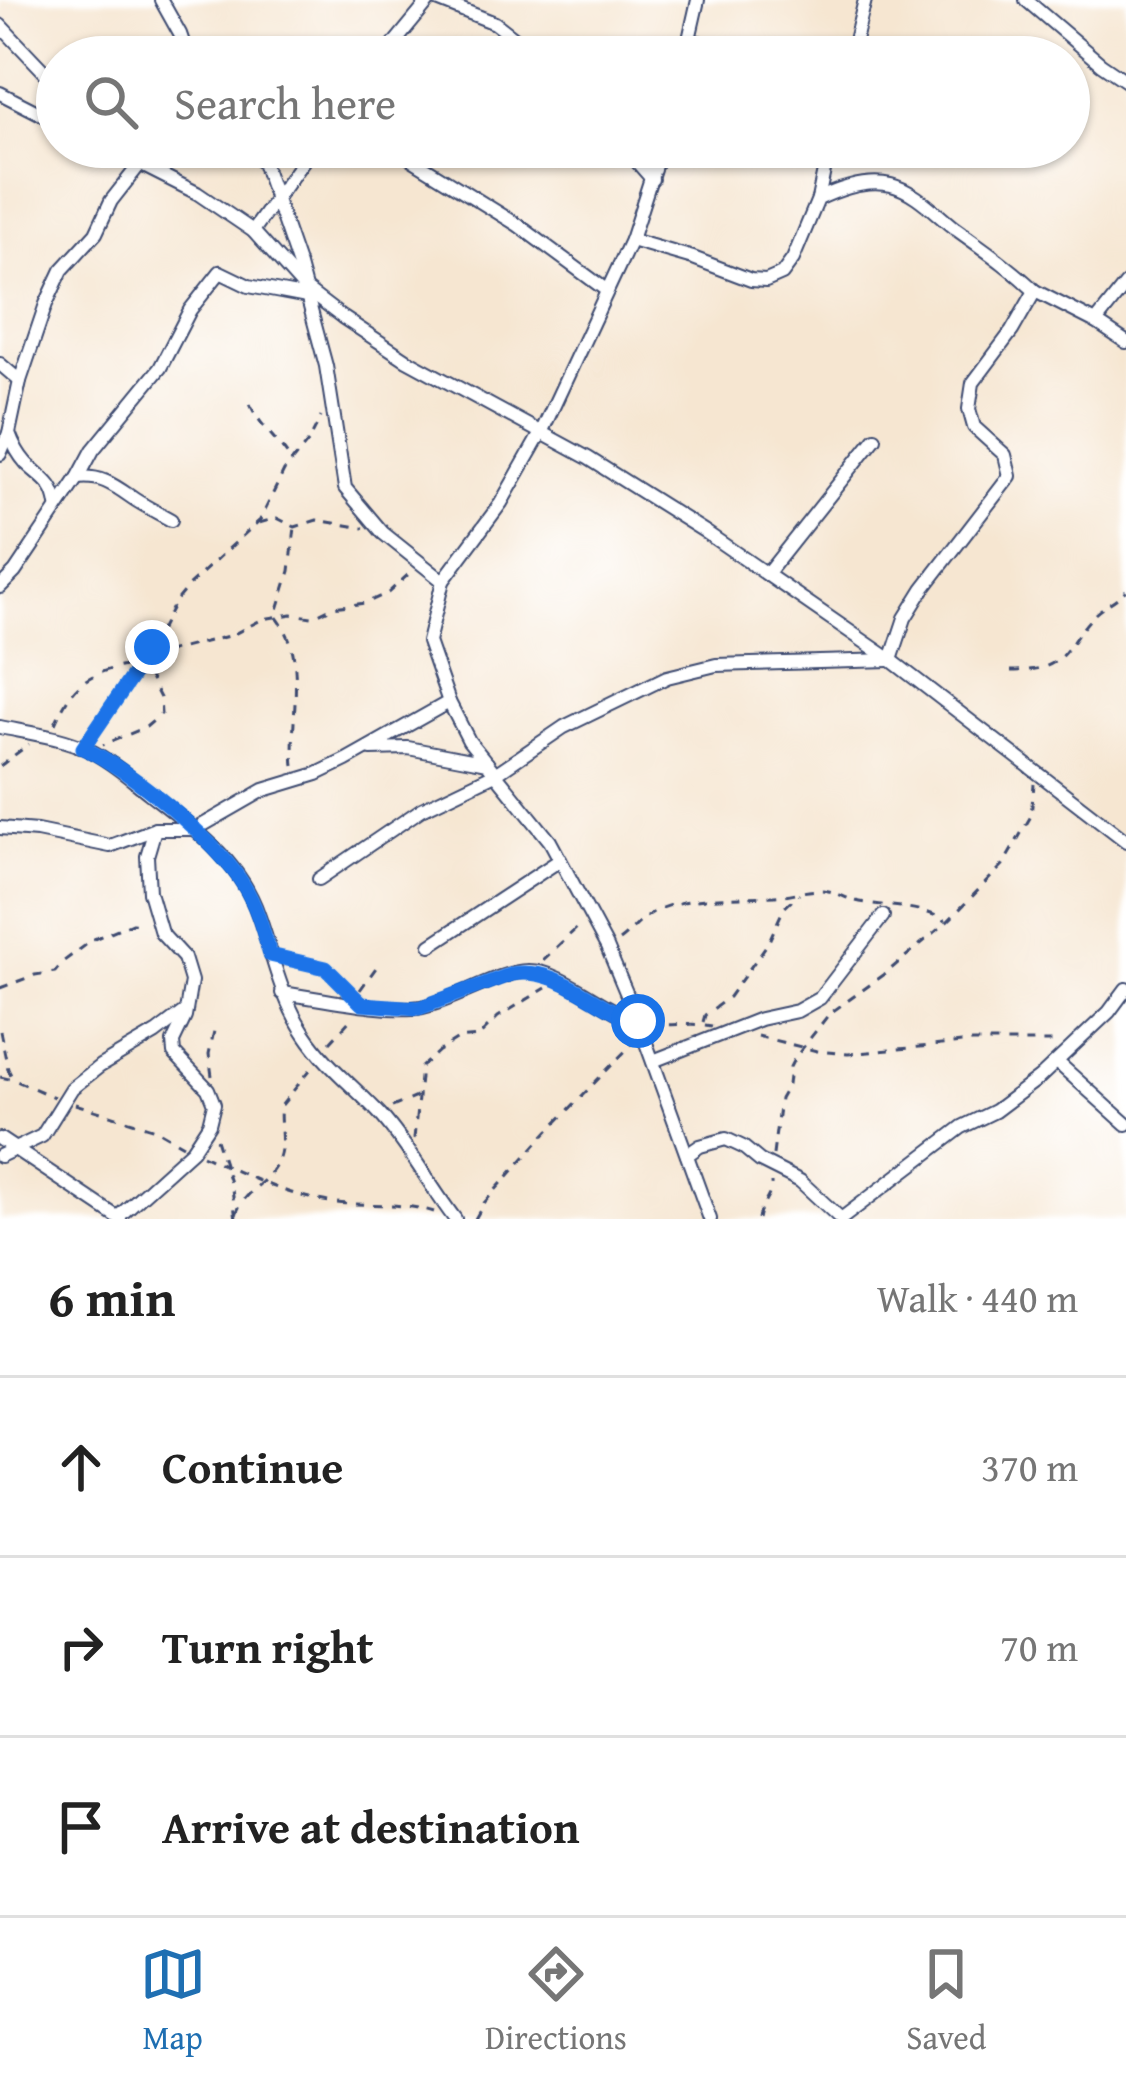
<!DOCTYPE html>
<meta charset="utf-8">
<style>
:root{--surface:#fff;--page:#f2f2f2;--text:#222;--muted:#767676;--line:#e0e0e0;--accent:#1f6fb2}
body{margin:0;font-family:"Gentium Book Plus",serif;background:var(--page);color:var(--text)}
.stop{position:absolute;width:36px;height:36px;margin:-27px;border:9px solid #1a73e8;border-radius:50%;background:#fff}
.stop.end{background:#1a73e8;border-color:#fff;box-shadow:0 3px 12px #0008}
.list{margin:0;padding:0;list-style:none}
h2{display:flex;justify-content:space-between;align-items:center;height:156px;margin:0;padding:0 48px;font-size:51px}
h2 small{font-size:39px;font-weight:400;color:var(--muted)}
.list li{display:grid;grid-template-columns:78px 1fr auto;gap:36px;align-items:center;box-sizing:border-box;height:180px;padding:0 48px;border-top:3px solid var(--line)}
.list b{display:block;font-size:45px;white-space:nowrap}
.list em{font-size:39px;font-style:normal;color:var(--muted)}
.icon{flex:none;width:66px;height:66px;fill:none;stroke:currentColor;stroke-width:2;stroke-linecap:round;stroke-linejoin:round}
.map{position:relative;flex:none;width:1126px;height:1219px;overflow:hidden}
.search{position:absolute;background:var(--surface);box-shadow:0 3px 9px #0004;left:36px;right:36px;top:36px;height:132px;display:flex;align-items:center;gap:30px;box-sizing:border-box;padding:0 42px;border-radius:66px;color:var(--muted);font-size:45px}
.sheet{height:696px;background:var(--surface)}
nav{display:flex;justify-content:space-around;align-items:center;box-sizing:border-box;height:168px;border-top:3px solid var(--line);background:var(--surface);font-size:33px;color:var(--muted)}
nav a{display:grid;justify-items:center;gap:6px}
nav .on{color:var(--accent)}
.map>svg:first-child{display:block}
.lines{fill:none;stroke-linecap:round;stroke-linejoin:round}
.minor-casing{stroke:#3c4a6f;stroke-width:16}
.path{stroke:#3c4a6f;stroke-width:3;stroke-dasharray:9 9;stroke-linecap:butt}
.minor{stroke:#fff;stroke-width:12}
.route{stroke:#1a73e8;stroke-width:15}
</style>
<div class="map">
<svg width="1126" height="1219" viewBox="0 0 1126 1219">
<rect width="100%" height="100%" fill="#fff"/>
<filter id="ink" filterUnits="userSpaceOnUse"><feTurbulence type="fractalNoise" baseFrequency=".00833" numOctaves="2"/><feDisplacementMap in="SourceGraphic" scale="24" xChannelSelector="R" yChannelSelector="G"/><feConvolveMatrix kernelMatrix="1 2 1 2 8 2 1 2 1" color-interpolation-filters="sRGB"/></filter>
<filter id="wash" filterUnits="userSpaceOnUse"><feTurbulence type="fractalNoise" baseFrequency=".004" numOctaves="4" result="noise"/><feDisplacementMap in="SourceGraphic" scale="48" xChannelSelector="R" yChannelSelector="G"/><feGaussianBlur stdDeviation="2.7" result="paint"/><feColorMatrix in="noise" values="0 0 0 0 0 0 0 0 0 0 0 0 0 0 0 0 0 1.4 0 .05"/><feComposite in="paint" operator="in"/></filter>
<g filter="url(#wash)">
<rect width="100%" height="100%" fill="#f6e6d1"/>
</g>
<g filter="url(#ink)">
<g class="lines">
<g class="minor-casing">
<g id="minor">
<path d="M161,0L180,34L188,57"/>
<path d="M437,0L495,23L539,57"/>
<path d="M1026,0L1101,64L1126,81"/>
<path d="M0,25L57,85"/>
<path d="M689,40L766,57"/>
<path d="M383,57L430,0"/>
<path d="M685,57L698,0"/>
<path d="M851,57L865,0"/>
<path d="M0,93L57,122"/>
<path d="M106,147L197,193L253,231L304,288L342,317L407,360L588,458L704,531L891,660L1126,841"/>
<path d="M252,147L264,165L299,266L326,366L345,488L383,533L443,581"/>
<path d="M392,147L518,225L606,290"/>
<path d="M624,147L652,179"/>
<path d="M661,147L631,240L541,433L501,503L443,581L428,642L449,702L469,741L550,841L607,947L638,1021L710,1219"/>
<path d="M818,199L829,147"/>
<path d="M253,231L313,147"/>
<path d="M631,240L693,258L751,280L766,281L782,274L793,259L818,199C839,189 867,179 891,185C915,191 934,212 953,227C982,248 1009,266 1035,291"/>
<path d="M1096,322L1126,342"/>
<path d="M0,364L20,381"/>
<path d="M0,454L9,433"/>
<path d="M78,478C102,475 115,486 134,499C146,507 159,513 171,520"/>
<path d="M57,505C54,482 41,478 26,463C18,454 13,444 9,433L20,381L46,304L62,270L96,233L111,201L140,164"/>
<path d="M767,574L875,438"/>
<path d="M0,587L15,572L78,478L93,450L160,368L190,310L220,272L249,286L307,297"/>
<path d="M891,660L905,618L923,589L1010,476L1005,455L974,427L969,409L973,383L1012,331L1035,291L1096,322L1126,284"/>
<path d="M0,727C30,733 62,737 89,750C111,761 130,778 149,793C189,824 235,857 255,906C272,949 278,994 305,1034C326,1066 355,1087 380,1114C409,1146 429,1185 455,1219"/>
<path d="M371,749L408,748L487,763"/>
<path d="M0,828L37,831L110,846L155,829H196L264,790L317,774L346,760L449,702"/>
<path d="M319,879L422,809L495,774L564,727L667,677L716,665L890,660"/>
<path d="M431,945L560,860"/>
<path d="M282,993C320,998 386,1013 422,1007C455,1001 496,972 528,971C564,971 603,1011 638,1021"/>
<path d="M653,1061L760,1019L797,1011L820,998L883,916"/>
<path d="M1057,1062L1126,1124"/>
<path d="M0,1139L120,1219"/>
<path d="M687,1155L700,1146L726,1139L743,1147L760,1161L800,1181L841,1219"/>
<path d="M0,1156L42,1136L72,1088L100,1066L156,1033L185,1011"/>
<path d="M118,1217L192,1150L209,1124L214,1104L208,1089L174,1053L173,1042L185,1017L191,981L184,958L161,933L149,892L147,856L155,829"/>
<path d="M841,1219L962,1127L995,1111L1039,1078L1109,1012L1126,989"/>
</g>
</g>
<g class="path">
<path d="M250,404C260,426 277,439 290,459"/>
<path d="M259,523L277,518L295,527L317,520L364,528"/>
<path d="M148,657L232,635L263,619L292,614L312,617L333,607L366,603L388,593L412,571"/>
<path d="M1011,671C1069,671 1061,649 1095,614C1105,605 1117,600 1126,590"/>
<path d="M55,724C75,677 93,671 142,663L160,698L161,714L146,727L103,745"/>
<path d="M91,736L146,657L174,603L188,586L260,520L284,471L309,441L321,417"/>
<path d="M0,766L29,744"/>
<path d="M294,766C290,728 302,678 290,641C287,632 282,624 276,616L290,571L295,527"/>
<path d="M619,941C631,932 642,918 655,911C687,895 739,898 775,896C790,895 806,890 821,890C834,890 844,898 856,901C886,908 918,904 946,921"/>
<path d="M284,957L326,968L348,989"/>
<path d="M543,960L579,926"/>
<path d="M0,988L35,975L55,972L64,961L94,939L132,923L143,924"/>
<path d="M360,990L380,962"/>
<path d="M703,1022L705,1015L729,997L768,943L784,908L799,894"/>
<path d="M651,1023C672,1027 692,1022 712,1026"/>
<path d="M0,1031L8,1069L13,1079"/>
<path d="M757,1036L817,1051L848,1054L972,1042H1056"/>
<path d="M330,1042L352,1018"/>
<path d="M212,1076L209,1054L214,1031"/>
<path d="M0,1077L14,1080L54,1097"/>
<path d="M75,1104L155,1129L183,1145"/>
<path d="M392,1107L416,1097"/>
<path d="M216,1139L232,1189L236,1219"/>
<path d="M414,1139L421,1067L439,1051L458,1039L478,1037L498,1017L546,988"/>
<path d="M202,1155C243,1174 284,1195 329,1202C365,1207 400,1201 434,1212"/>
<path d="M773,1155L780,1099L788,1085L790,1067L794,1059L829,1014L885,974L947,922L1003,865L1031,816L1034,784"/>
<path d="M236,1215C243,1190 271,1183 279,1158C285,1141 278,1122 281,1106L314,1065"/>
<path d="M475,1219L484,1203L550,1129L634,1042"/>
<path d="M758,1219C760,1204 772,1198 771,1183"/>
</g>
<use href="#minor" class="minor"/>
</g>
</g>
<g class="lines" filter="url(#ink)">
<path class="route" d="M152,647L83,748C128,767 220,844 244,886C257,907 263,931 270,955L326,968L362,1004L419,1008L512,974C560,966 594,1008 638,1021"/>
</g>
</svg>
<div class="stop" style="left:638px;top:1021px"></div>
<div class="stop end" style="left:152px;top:647px"></div>
<div class="search"><svg class="icon" aria-label="search" viewBox="0 0 24 24"><circle cx="10" cy="10" r="6"/><path d="M15 15l6 6"/></svg>Search here</div>
</div>
<section class="sheet">
<h2>6 min<small>Walk · 440 m</small></h2>
<ul class="list">
<li><svg class="icon" aria-label="ahead" viewBox="0 0 24 24"><path d="M12 20V5M6 11l6-6 6 6"/></svg><div><b>Continue</b></div><em>370 m</em></li>
<li><svg class="icon" aria-label="right" viewBox="0 0 24 24"><path d="M7 20v-9h11M14 6l5 5-5 5"/></svg><div><b>Turn right</b></div><em>70 m</em></li>
<li><svg class="icon" aria-label="arrive" viewBox="0 0 24 24"><path d="M6 21V4h12l-3 4 3 4H6"/></svg><div><b>Arrive at destination</b></div></li>
</ul>
</section>
<nav>
<a class="on"><svg class="icon" aria-label="map" viewBox="0 0 24 24"><path d="M3 6l6-2 6 2 6-2v14l-6 2-6-2-6 2zM9 4v14M15 6v14"/></svg>Map</a>
<a><svg class="icon" aria-label="directions" viewBox="0 0 24 24"><path d="M12 3l9 9-9 9-9-9zM9 14v-3h6M13 9l2 2-2 2"/></svg>Directions</a>
<a><svg class="icon" aria-label="saved" viewBox="0 0 24 24"><path d="M7 4h10v16l-5-4-5 4z"/></svg>Saved</a>
</nav>
